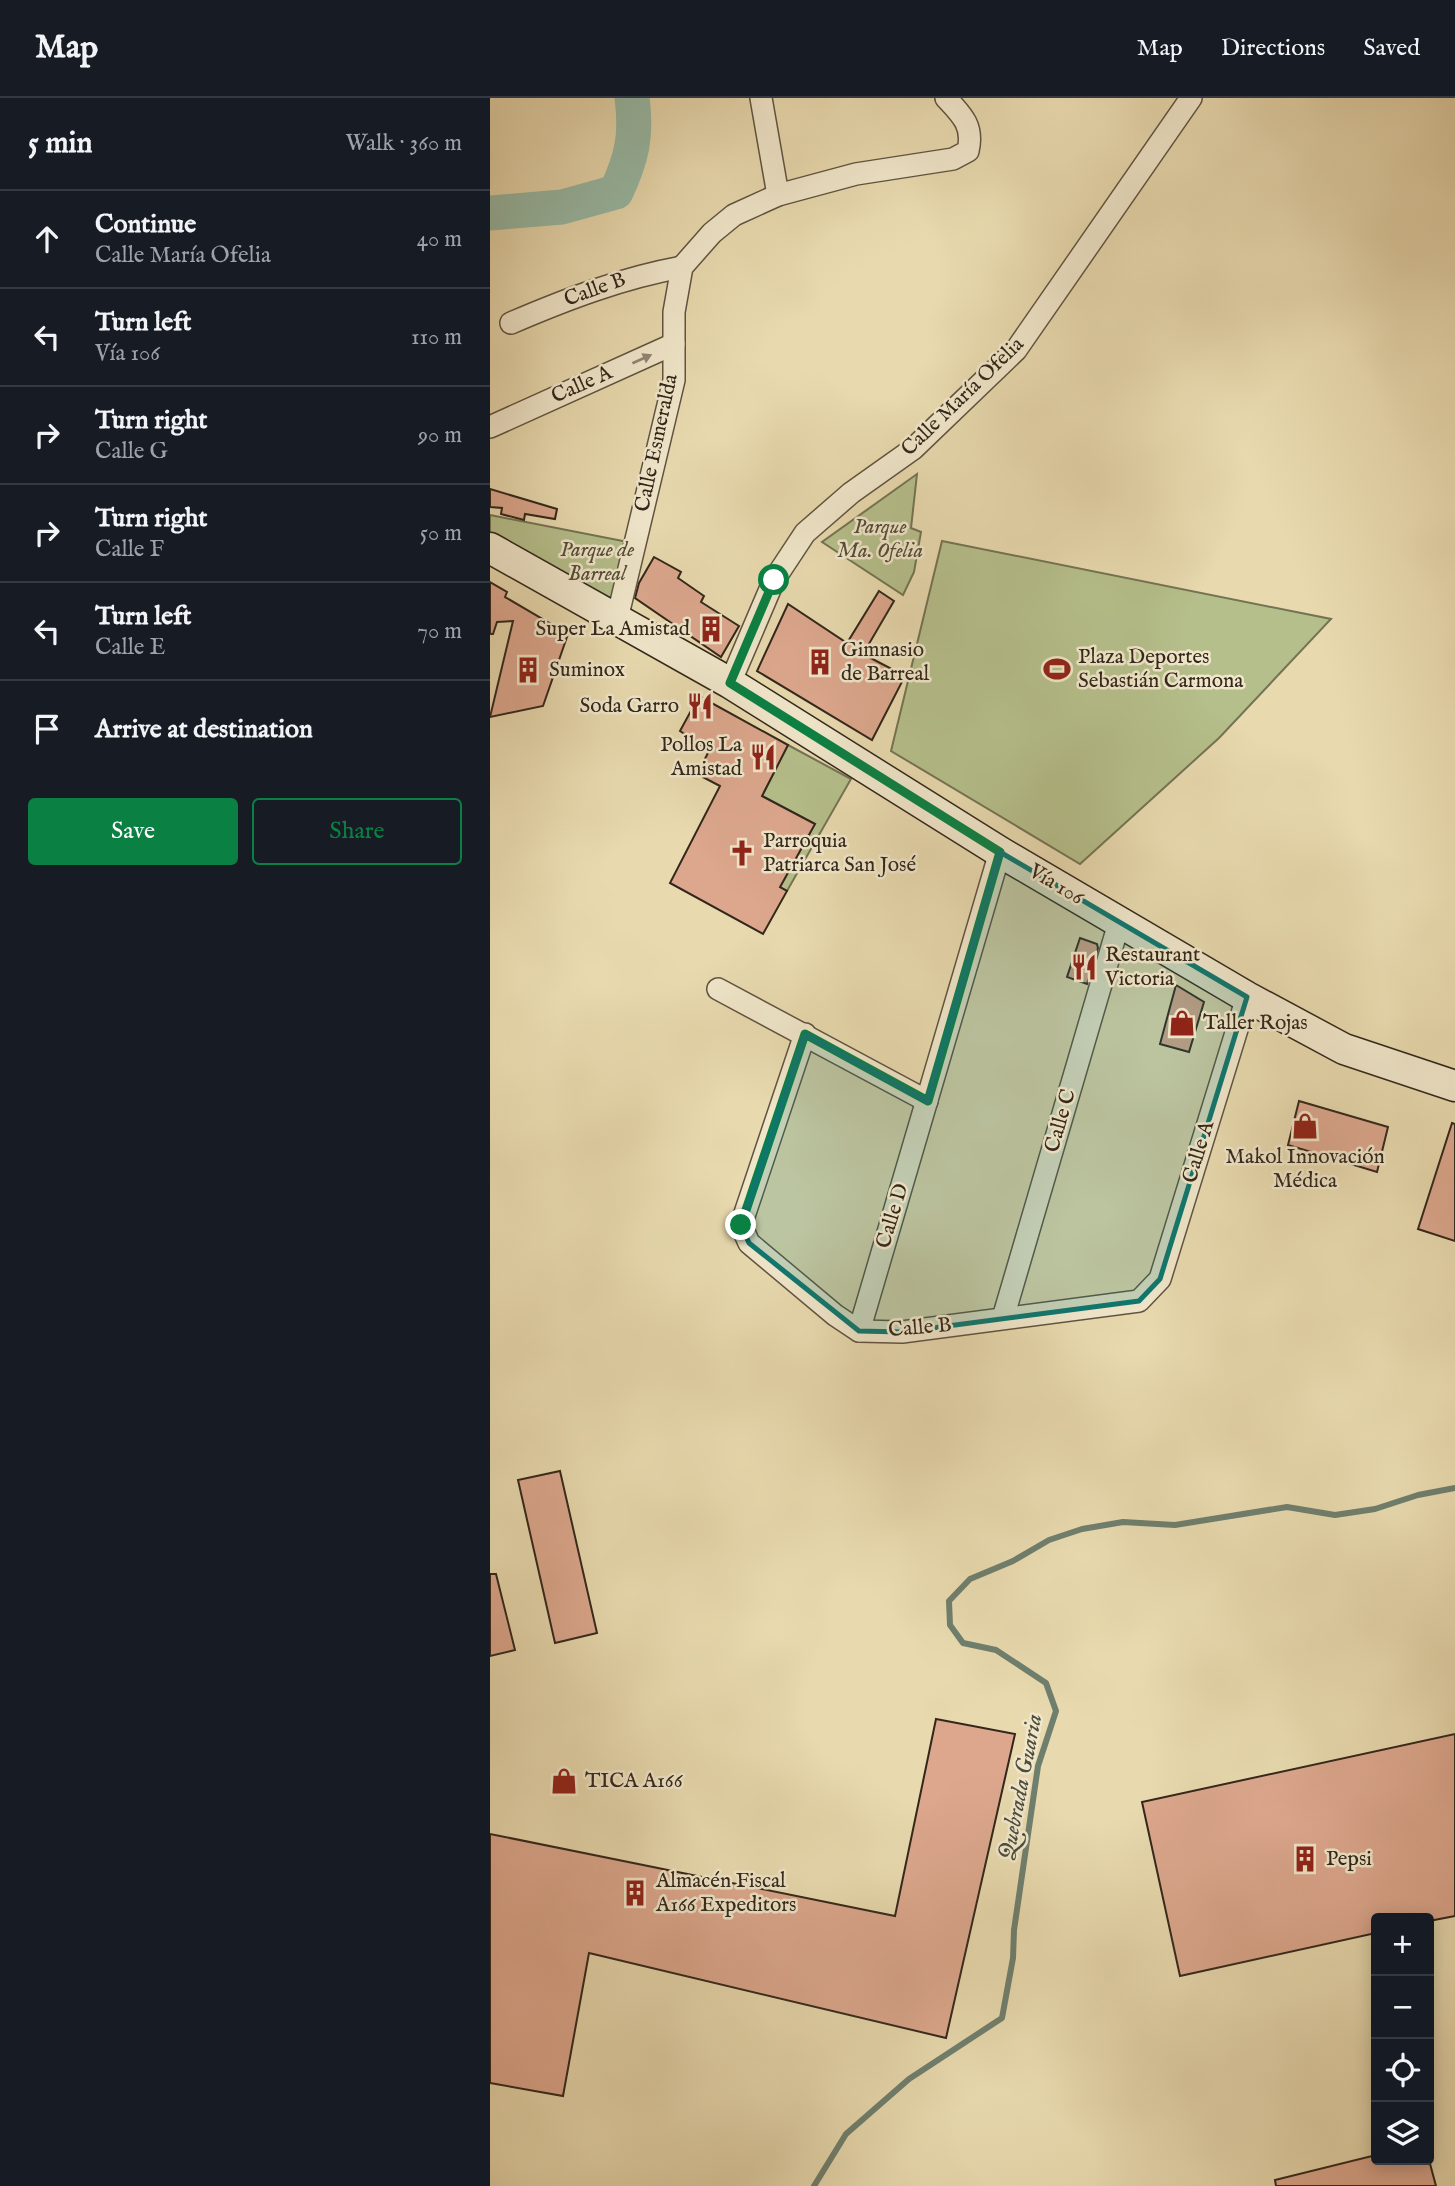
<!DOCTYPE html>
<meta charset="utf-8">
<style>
:root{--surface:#171b24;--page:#20242c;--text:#f1f3f6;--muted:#9ea1a6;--line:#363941;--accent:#0b8043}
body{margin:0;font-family:"IM FELL English",serif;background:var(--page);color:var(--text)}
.controls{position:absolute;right:21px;bottom:21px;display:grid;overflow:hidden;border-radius:7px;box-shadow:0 4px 18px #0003}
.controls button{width:63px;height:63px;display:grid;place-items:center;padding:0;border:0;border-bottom:2px solid var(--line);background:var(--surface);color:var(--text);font:35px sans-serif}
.stop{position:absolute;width:21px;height:21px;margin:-16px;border:5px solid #0b8043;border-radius:50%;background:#fff}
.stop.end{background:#0b8043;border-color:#fff;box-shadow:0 2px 7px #0008}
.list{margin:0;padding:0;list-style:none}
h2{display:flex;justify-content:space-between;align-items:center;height:91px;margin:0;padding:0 28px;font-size:30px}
h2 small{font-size:23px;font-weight:400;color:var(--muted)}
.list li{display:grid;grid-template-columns:46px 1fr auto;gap:21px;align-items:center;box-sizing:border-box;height:98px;padding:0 28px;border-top:2px solid var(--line)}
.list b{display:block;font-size:26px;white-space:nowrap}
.list p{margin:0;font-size:23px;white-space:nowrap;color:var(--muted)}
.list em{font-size:23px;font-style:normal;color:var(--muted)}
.actions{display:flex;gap:14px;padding:21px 28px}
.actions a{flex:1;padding:16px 0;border:2px solid var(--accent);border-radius:7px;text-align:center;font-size:24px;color:var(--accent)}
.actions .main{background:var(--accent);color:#fff}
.icon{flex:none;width:38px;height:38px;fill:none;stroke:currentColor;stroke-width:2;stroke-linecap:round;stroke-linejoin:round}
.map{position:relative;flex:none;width:965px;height:2088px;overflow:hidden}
header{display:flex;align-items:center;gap:42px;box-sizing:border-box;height:98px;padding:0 35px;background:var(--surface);border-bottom:2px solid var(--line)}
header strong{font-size:33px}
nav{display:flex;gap:38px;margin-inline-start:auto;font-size:24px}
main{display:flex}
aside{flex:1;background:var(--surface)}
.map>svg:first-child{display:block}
.green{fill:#b5bf8b;stroke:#747353;stroke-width:2}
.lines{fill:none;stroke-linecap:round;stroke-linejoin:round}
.stream{stroke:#6f7f6e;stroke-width:6}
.river{stroke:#98baa6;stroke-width:35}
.building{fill:#dca78d;stroke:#32271b;stroke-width:2}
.minor-casing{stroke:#605440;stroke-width:24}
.secondary-casing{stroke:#32271b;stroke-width:33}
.minor{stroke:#f0e6ca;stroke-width:21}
.secondary{stroke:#f0e6ca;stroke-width:30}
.oneway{fill:#918672}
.route{stroke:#0b8043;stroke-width:9}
.marked{fill:#0f766e;fill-opacity:0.2;stroke:#0f766e;stroke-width:5;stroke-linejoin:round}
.labels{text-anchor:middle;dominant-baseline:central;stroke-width:5;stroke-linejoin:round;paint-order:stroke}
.street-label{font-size:21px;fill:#32271b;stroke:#f0e6ca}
.park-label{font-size:21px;font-style:italic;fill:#534d37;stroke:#f0e6ca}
.poi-label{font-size:21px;fill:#32271b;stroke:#f0e6ca;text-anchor:start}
.water-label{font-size:23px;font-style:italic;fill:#4c4c3e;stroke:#f0e6ca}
</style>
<header>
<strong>Map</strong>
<nav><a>Map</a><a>Directions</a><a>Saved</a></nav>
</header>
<main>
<aside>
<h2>5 min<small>Walk · 360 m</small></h2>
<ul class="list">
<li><svg class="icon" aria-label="ahead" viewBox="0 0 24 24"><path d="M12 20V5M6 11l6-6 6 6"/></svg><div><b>Continue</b><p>Calle María Ofelia</p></div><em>40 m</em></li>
<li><svg class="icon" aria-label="left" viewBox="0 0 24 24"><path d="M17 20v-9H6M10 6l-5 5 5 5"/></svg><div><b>Turn left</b><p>Vía 106</p></div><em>110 m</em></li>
<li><svg class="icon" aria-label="right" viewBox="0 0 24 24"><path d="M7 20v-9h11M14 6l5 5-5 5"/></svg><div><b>Turn right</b><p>Calle G</p></div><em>90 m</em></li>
<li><svg class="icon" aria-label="right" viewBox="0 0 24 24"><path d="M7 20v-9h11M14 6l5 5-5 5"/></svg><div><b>Turn right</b><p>Calle F</p></div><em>50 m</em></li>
<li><svg class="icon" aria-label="left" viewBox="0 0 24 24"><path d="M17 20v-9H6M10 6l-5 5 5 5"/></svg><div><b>Turn left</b><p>Calle E</p></div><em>70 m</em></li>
<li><svg class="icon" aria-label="arrive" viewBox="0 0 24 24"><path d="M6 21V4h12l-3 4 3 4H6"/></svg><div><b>Arrive at destination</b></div></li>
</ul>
<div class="actions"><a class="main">Save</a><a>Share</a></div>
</aside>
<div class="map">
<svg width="965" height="2088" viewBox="0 0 965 2088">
<rect width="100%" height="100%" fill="#e8d9ae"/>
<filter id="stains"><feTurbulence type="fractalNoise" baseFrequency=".00286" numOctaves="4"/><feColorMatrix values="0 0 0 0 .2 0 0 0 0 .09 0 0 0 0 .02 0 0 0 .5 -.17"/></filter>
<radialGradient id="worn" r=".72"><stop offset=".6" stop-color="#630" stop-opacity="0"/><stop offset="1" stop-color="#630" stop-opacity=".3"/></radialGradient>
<g class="green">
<path d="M427,376L421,430L431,434L424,474L413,497L332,444Z"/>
<path d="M0,417L138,444L124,502L0,440Z"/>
<path d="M452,443L841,521L729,640L590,766L401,653Z"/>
<path d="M298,647L361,681L297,793L290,789L325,726L272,698Z"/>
</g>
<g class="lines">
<path class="stream" d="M324,2088L356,2036L419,1981L512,1920L523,1860L524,1832L548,1668L566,1613L556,1585L506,1552L473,1545L460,1527L459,1503L480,1481L523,1463L559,1442L592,1431L633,1424L685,1427L797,1409L845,1417L885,1411L928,1397L965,1390"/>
<path class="river" d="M0,115L72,109L126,94C142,60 147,37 142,0"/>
</g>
<g class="building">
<path d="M0,391L67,411L65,421L35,416L34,422L11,416L12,410L0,409Z"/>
<path d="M164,459L191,474L188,480L214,498L211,504L249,528L231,559L145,500L149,485Z"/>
<path d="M0,484L17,494L15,499L78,536L53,608L0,619L23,523L7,524L3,536H0Z"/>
<path d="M389,493L404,503L373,556L415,578L382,642L267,573L298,506L357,545Z"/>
<path d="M209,598L298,647L272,698L325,726L290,789L297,793L273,836L180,785L230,688L207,676L219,653L190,633Z"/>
<path d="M590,840L607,846L608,850L597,886L577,879Z"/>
<path d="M686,887L714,904L699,954L670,946Z"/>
<path d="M809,1003L898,1029L887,1074L798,1047Z"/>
<path d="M962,1025L965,1026V1143L928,1131Z"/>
<path d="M70,1373L107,1535L65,1545L28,1382Z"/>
<path d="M0,1476H6L25,1552L0,1558Z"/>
<path d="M446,1621L525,1636L456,1940L99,1855L73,1998L0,1985V1736L405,1818Z"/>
<path d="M965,1636V1818L939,1823V1820H886V1835L690,1878L652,1704Z"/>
<path d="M886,2057V2062H939L946,2088H786L785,2082Z"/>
</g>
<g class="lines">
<g class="minor-casing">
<g id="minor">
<path d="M271,0L288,97"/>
<path d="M21,225C77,201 132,180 192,169"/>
<path d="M0,329L184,246"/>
<path d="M127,521L184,282V214L192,169L222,135L244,117L288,97L366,76L463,61L478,53C484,28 472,17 456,0"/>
<path d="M240,585L284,482L315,435L361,395L423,351L526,252L701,0"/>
<path d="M228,891L437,1003"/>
<path d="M315,936L251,1127L259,1145L345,1217L369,1233L412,1234L649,1203L670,1181L757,899"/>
<path d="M513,1220L629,825"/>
<path d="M369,1233L510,754"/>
</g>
</g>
<g class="secondary-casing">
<path id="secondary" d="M0,450L240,585L510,754L757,899L854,951L965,988"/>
</g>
<use href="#minor" class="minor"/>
<use href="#secondary" class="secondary"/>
</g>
<defs><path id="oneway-solid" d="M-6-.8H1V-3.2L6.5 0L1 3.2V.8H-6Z" transform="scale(1.75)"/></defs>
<use class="oneway" href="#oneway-solid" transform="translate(152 261) rotate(-24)"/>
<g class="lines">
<path class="route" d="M251,1127L315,936L438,1003L510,754L240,585L284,482"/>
</g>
<path class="marked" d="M510,754L757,899L670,1181L649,1203L412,1234L369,1233L259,1145L251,1127L315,936L437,1003Z"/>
<defs>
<g id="building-bare" transform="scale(2.1)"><path d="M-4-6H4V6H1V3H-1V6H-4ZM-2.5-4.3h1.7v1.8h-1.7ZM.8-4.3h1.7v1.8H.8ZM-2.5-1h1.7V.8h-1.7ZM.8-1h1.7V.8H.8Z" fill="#8f2418" stroke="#f0e6ca" stroke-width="2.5" paint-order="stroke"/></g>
<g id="stadium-bare" transform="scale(2.1)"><path d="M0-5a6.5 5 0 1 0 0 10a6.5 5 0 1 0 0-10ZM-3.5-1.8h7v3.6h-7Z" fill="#8f2418" stroke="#f0e6ca" stroke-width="2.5" paint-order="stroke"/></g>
<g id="restaurant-bare" transform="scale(2.1)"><path d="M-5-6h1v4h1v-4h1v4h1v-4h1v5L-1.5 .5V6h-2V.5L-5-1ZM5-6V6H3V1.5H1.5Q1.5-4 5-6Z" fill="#8f2418" stroke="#f0e6ca" stroke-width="2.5" paint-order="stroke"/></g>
<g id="church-bare" transform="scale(2.1)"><path d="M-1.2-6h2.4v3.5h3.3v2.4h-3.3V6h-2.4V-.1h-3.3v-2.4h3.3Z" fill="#8f2418" stroke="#f0e6ca" stroke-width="2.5" paint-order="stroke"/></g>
<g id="shop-bare" transform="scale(2.1)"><path d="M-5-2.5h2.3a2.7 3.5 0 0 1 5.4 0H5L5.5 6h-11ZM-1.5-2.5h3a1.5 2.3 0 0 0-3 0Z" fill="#8f2418" stroke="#f0e6ca" stroke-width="2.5" paint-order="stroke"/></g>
</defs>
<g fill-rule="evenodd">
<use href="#building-bare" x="221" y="531"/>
<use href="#building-bare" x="330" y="564"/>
<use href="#stadium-bare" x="567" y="571"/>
<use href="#building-bare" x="38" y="572"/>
<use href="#restaurant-bare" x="210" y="608"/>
<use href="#restaurant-bare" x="273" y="659"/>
<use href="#church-bare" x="252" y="755"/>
<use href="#restaurant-bare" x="594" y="869"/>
<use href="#shop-bare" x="692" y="925"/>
<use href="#shop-bare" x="815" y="1028"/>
<use href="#shop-bare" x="74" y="1683"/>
<use href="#building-bare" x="815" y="1761"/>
<use href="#building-bare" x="145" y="1795"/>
</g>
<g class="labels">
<g class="street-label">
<text transform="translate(105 192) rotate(-20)">Calle B</text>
<text transform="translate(92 287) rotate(-24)">Calle A</text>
<text transform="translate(473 299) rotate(-44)">Calle María Ofelia</text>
<text transform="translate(167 345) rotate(-78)">Calle Esmeralda</text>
<text transform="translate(566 787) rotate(31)">Vía 106</text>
<text transform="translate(571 1023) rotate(-74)">Calle C</text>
<text transform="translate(709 1054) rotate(-73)">Calle A</text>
<text transform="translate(403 1118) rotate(-73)">Calle D</text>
<text transform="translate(430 1230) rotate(-5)">Calle B</text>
</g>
<g class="park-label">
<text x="390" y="429">Parque<tspan x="390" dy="24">Ma. Ofelia</tspan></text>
<text x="107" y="452">Parque de<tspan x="107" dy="24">Barreal</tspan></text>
</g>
<g class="poi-label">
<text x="200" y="531" text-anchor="end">Super La Amistad</text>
<text x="351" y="552">Gimnasio<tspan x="351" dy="24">de Barreal</tspan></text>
<text x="588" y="559">Plaza Deportes<tspan x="588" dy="24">Sebastián Carmona</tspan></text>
<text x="59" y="572">Suminox</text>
<text x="189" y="608" text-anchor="end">Soda Garro</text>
<text x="252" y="647" text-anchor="end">Pollos La<tspan x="252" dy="24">Amistad</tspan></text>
<text x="273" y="743">Parroquia<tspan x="273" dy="24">Patriarca San José</tspan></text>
<text x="615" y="857">Restaurant<tspan x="615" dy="24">Victoria</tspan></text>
<text x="713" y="925">Taller Rojas</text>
<text x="815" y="1059" text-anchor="middle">Makol Innovación<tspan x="815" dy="24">Médica</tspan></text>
<text x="95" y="1683">TICA A166</text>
<text x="836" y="1761">Pepsi</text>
<text x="166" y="1783">Almacén Fiscal<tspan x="166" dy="24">A166 Expeditors</tspan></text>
</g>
<g class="water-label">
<text transform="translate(531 1689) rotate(-79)">Quebrada Guaria</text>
</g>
</g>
<rect width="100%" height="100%" filter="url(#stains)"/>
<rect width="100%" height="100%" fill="url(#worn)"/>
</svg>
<div class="controls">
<button>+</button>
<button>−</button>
<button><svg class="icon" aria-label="locate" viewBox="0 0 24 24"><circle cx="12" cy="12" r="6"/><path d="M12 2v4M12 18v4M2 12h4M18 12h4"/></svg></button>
<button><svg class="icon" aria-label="layers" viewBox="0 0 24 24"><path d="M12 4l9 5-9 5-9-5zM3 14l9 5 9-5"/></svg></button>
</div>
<div class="stop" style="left:284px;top:482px"></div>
<div class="stop end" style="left:251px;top:1127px"></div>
</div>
</main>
